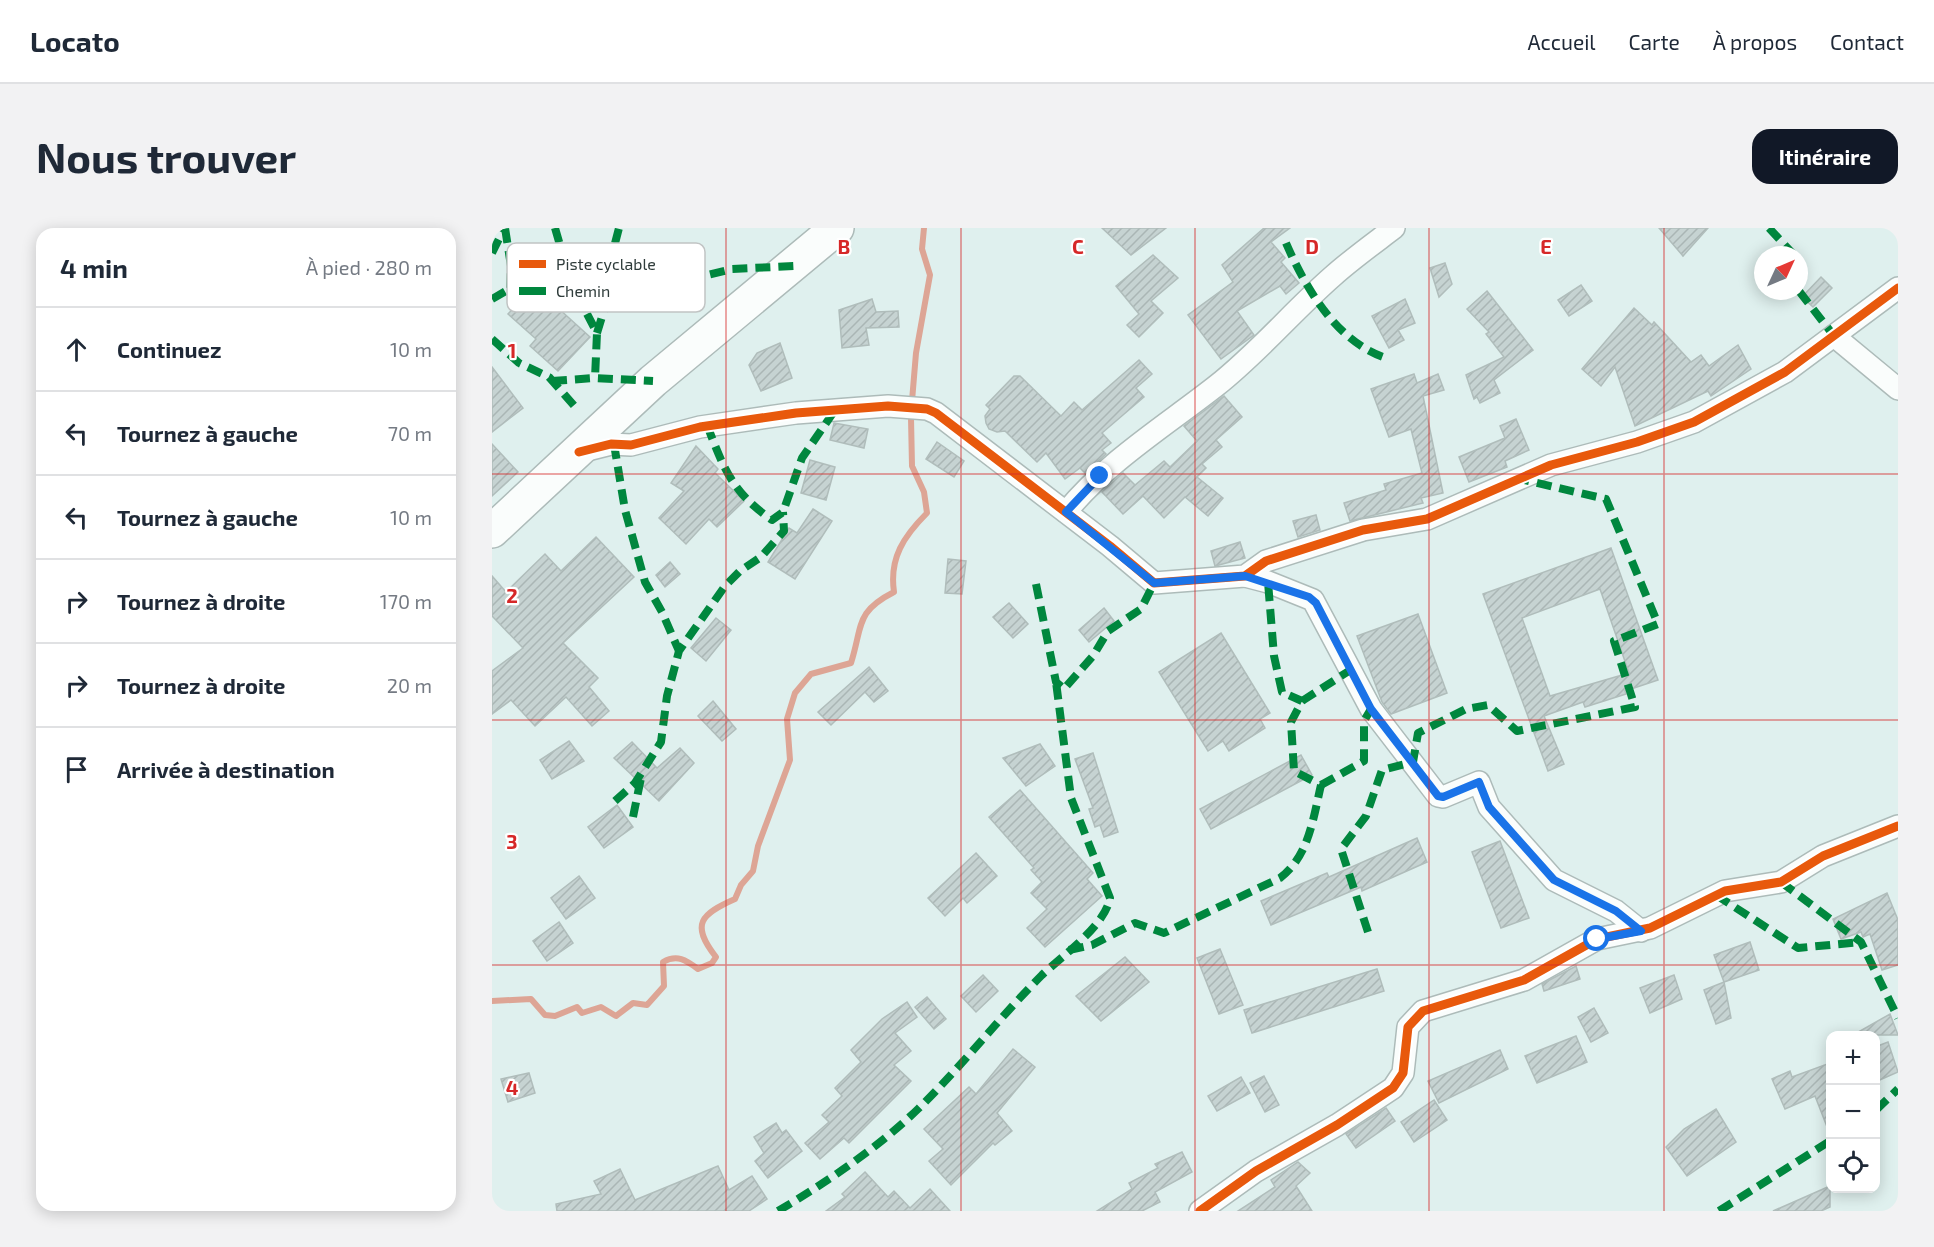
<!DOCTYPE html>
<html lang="fr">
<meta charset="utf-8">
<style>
:root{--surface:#fff;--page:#f2f2f3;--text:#1f2937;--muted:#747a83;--line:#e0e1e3;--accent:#111827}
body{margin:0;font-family:"Exo 2",sans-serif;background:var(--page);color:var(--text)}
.controls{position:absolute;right:18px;bottom:18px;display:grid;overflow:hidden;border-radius:12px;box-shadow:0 3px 15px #0003}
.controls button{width:54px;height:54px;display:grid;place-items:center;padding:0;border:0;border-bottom:2px solid var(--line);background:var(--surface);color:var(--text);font:30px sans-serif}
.compass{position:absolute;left:1262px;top:18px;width:54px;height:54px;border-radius:50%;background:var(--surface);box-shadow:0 3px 15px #0003;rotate:46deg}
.stop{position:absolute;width:18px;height:18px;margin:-14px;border:4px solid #1a73e8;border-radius:50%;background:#fff}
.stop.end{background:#1a73e8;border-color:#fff;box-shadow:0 2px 6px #0008}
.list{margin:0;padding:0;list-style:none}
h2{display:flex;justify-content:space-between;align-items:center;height:78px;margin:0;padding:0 24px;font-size:26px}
h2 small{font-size:20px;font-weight:400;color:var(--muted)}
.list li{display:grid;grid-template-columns:39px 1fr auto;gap:18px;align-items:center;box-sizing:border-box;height:84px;padding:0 24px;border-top:2px solid var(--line)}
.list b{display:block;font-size:22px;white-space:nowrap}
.list em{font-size:20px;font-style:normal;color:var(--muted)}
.icon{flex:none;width:33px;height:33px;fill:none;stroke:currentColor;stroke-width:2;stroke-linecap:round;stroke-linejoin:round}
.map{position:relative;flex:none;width:1406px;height:983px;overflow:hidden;border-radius:18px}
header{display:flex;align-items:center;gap:36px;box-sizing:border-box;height:84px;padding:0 30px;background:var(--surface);border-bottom:2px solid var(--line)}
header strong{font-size:28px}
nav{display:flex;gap:33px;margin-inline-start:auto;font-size:21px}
.intro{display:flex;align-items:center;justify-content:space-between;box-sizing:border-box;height:144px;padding:0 36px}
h1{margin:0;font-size:42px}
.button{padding:15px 27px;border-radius:18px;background:var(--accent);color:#fff;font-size:21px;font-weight:700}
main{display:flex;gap:36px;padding:0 36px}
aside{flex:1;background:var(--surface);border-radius:18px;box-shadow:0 3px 15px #0003}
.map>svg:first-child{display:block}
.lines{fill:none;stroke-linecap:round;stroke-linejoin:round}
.stream{stroke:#dda595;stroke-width:6}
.building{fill:url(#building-hatch);stroke:#b0bdbb;stroke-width:1.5;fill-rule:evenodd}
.street-casing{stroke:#adbbb9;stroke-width:24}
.primary-casing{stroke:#adbbb9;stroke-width:36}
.street{stroke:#fafdfc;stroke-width:21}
.primary{stroke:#fafdfc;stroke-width:33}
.quiet{stroke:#00873e;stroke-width:8;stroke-dasharray:15 8;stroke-linecap:butt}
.cycleway-casing{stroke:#fff;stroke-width:13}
.cycleway{stroke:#e8590c;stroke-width:9}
.route{stroke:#1a73e8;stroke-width:8}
.grid{fill:none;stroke:#d62828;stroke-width:1.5;stroke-opacity:0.55}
.key{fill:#fff;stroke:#c1c4c4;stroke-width:1.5}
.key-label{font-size:16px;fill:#2f3c3b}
.grid-label{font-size:20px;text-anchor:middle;font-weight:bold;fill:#d62828;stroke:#fff;stroke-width:4.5;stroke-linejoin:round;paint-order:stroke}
</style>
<header>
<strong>Locato</strong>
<nav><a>Accueil</a><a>Carte</a><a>À propos</a><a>Contact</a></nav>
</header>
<div class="intro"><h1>Nous trouver</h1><a class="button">Itinéraire</a></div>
<main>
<aside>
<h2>4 min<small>À pied · 280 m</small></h2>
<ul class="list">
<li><svg class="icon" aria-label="ahead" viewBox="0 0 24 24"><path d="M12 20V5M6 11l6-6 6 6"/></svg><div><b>Continuez</b></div><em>10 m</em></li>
<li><svg class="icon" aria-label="left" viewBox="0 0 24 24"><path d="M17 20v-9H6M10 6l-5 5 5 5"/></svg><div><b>Tournez à gauche</b></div><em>70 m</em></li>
<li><svg class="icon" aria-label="left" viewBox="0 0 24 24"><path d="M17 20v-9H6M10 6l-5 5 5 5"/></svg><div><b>Tournez à gauche</b></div><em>10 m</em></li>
<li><svg class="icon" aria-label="right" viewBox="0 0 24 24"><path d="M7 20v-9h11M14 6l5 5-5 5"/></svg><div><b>Tournez à droite</b></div><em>170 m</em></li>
<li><svg class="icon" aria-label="right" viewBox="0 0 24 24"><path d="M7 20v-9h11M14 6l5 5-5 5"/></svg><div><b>Tournez à droite</b></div><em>20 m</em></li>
<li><svg class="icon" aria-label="arrive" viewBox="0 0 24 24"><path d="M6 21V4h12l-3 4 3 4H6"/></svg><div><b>Arrivée à destination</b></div></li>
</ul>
</aside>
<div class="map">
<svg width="1406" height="983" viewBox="0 0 1406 983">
<defs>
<pattern id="building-hatch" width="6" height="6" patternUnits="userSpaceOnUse" patternTransform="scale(1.5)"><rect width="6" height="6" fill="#c6d3d2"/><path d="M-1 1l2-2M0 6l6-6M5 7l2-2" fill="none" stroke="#aab6b5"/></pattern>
</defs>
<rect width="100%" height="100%" fill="#dff0ee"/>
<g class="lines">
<g class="stream">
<path d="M420,173L424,125L438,47L430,21L432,0"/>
<path d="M0,773L39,771L53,787L63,788L85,779L90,785L109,779L124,788L141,775L155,777L172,758L171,734C185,726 194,732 206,741L220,735L224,729C198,696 209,686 243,671L249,657L261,643L266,618L298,532L295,491L303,465L319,446L359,435C371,397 363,384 402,364C397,330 412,308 435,285L432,264L420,238L419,190"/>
</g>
</g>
<g class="building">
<path d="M610,0H674L639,27Z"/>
<path d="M772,0H798L779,14L793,30L789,34L807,55L794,66L788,58L745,83L762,107L729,131L696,87L741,54L730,37Z"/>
<path d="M1167,0H1216L1191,28Z"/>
<path d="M661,27L686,50L659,73L671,85L647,109L635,97L647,86L624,58Z"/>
<path d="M953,35L960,56L947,69L938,40Z"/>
<path d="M1329,49L1340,60L1321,79L1310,69Z"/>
<path d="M50,51L62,62L55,70L98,109L66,143L38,118L44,111L16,86L26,75L20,70L33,55L40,62Z"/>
<path d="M1089,57L1100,73L1077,88L1066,72Z"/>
<path d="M995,63L1041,122L1002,152L1008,165L988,175L985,169L982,171L974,147L1012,129L994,106L997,104L975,81Z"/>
<path d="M380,71L384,84L406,83L407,99L374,100L377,117L350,120L347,82Z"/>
<path d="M913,71L923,95L906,102L912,112L897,120L880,88Z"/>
<path d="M1142,80L1160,97L1162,94L1199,134L1209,127L1217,138L1246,117L1259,141L1219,168L1216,163L1143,198L1123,139L1109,158L1090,141Z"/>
<path d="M288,115L300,150L269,163L257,137L265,125Z"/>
<path d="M647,132L660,146L644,160L652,169L610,205L619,215L610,222L614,226L593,245L588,240L573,251L554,225L545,234L513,203L505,204L497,201L494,195L493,188L498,181L494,177L522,148H528L569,188L582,174L590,182Z"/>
<path d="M0,139L31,180L0,204Z"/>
<path d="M922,146L925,155L946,146L952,162L931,168L951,265L929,270L931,275L858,293L852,275L894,262L892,256L930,245L919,201L897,209L879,161Z"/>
<path d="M732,168L750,189L724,212L730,219L710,236L714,240L705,249L731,270L716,288L693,269L672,290L651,268L631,286L610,264L631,245L643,257L672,233L678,239L705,213L692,198Z"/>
<path d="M1024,191L1037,222L1013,233L1015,239L977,254L967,229L1013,210L1008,198Z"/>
<path d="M342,195L376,201L372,220L338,212Z"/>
<path d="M445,214L472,233L462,249L434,231Z"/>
<path d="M0,216L26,244L0,268Z"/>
<path d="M204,218L226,241L223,245L252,273L225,299L217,291L194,316L167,290L192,263L179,255Z"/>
<path d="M318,232L343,239L334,272L309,265Z"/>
<path d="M321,281L340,293L303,351L276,334L297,300L305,305Z"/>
<path d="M824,287L828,302L806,309L801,293Z"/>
<path d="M104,309L142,349L71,415L106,450L97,459L117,483L100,498L74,469L43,498L19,472L0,486V443L31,420L0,388V348L14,364L53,326L69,343Z"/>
<path d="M748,314L753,330L723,338L719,323Z"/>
<path d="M1119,320L1166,452L1133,463L1134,466L1093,479L1091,474L1052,488L1072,536L1056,543L991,366ZM1108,361L1137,445L1058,468L1030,390Z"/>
<path d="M456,331L474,333L470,366L453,365Z"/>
<path d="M178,334L188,346L173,359L164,347Z"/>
<path d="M517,375L536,396L521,410L501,389Z"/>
<path d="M612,380L622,393L597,414L587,402Z"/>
<path d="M926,386L955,465L899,486L890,474L865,408Z"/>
<path d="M224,390L239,402L214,433L199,420Z"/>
<path d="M729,405L778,485L768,491L773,500L737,523L731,513L716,523L667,444Z"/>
<path d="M377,439L396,463L382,474L373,464L339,497L326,484Z"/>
<path d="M221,473L244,501L230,513L206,488Z"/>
<path d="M77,513L92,533L60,551L48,532Z"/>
<path d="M140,514L165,540L188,520L202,535L167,573L122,530Z"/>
<path d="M548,516L563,538L534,558L511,530Z"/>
<path d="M601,525L626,604L612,609L608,597L603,599L597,581L601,580L583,531Z"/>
<path d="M809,527L820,547L719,601L708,581Z"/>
<path d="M528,562L601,645L595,651L610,668L553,719L535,700L555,681L539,665L550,654L539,642L542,640L497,589Z"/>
<path d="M125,577L141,599L112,620L96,599Z"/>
<path d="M925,610L935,634L870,663L869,659L779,697L769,673L835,645L837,649Z"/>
<path d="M1008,613L1037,690L1009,700L980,624Z"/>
<path d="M484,625L505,648L475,675L471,670L453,688L436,670Z"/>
<path d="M87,648L103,670L74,691L59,670Z"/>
<path d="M1395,665L1406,692V737L1390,742L1378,706L1371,709L1369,704L1349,711L1341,691Z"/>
<path d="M67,694L81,715L55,733L41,713Z"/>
<path d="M1258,714L1267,742L1232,754L1222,727Z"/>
<path d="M728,721L751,777L727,786L705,730Z"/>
<path d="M633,729L657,754L609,793L584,768Z"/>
<path d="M1084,738L1088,751L1052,763L1050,756Z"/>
<path d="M885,741L892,763L760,805L752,782Z"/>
<path d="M491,747L506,763L484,784L469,768Z"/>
<path d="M1182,747L1190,771L1158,785L1148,760Z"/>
<path d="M1232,754L1239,790L1224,796L1212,762Z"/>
<path d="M435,769L454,791L442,801L423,779Z"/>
<path d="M415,774L425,789L403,805L419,823L402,837L419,853L357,915L352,910L328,931L313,915L337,894L330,887L350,868L343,860L369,834L359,822L390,791Z"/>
<path d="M1102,780L1116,805L1099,814L1086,789Z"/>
<path d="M1398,786L1406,807H1361Z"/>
<path d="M1084,808L1095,834L1045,855L1033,828Z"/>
<path d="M1396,814L1406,844L1383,854V819Z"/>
<path d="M521,821L543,839L505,885L520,903L503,917L501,915L459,957L437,933L451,921L432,901L477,859L484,866Z"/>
<path d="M1008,822L1016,841L947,875L936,853Z"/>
<path d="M1338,835V903L1337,904L1323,868L1293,881L1280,851L1298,843L1300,849Z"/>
<path d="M37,845L43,865L16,874L9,851Z"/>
<path d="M772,848L787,877L773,884L758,855Z"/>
<path d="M749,849L758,865L725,883L716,868Z"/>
<path d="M942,872L955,892L922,914L909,894Z"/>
<path d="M894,880L903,893L864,920L854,906Z"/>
<path d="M1224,881L1244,914L1195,948L1174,919L1192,901Z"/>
<path d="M284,895L290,905L294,902L310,923L276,950L263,933L272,925L262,909Z"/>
<path d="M690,924L700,944L663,964L668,974L650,983H605L640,961L637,955L666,940L663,936Z"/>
<path d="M806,934L818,945L804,958L820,983H746L783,959L779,952Z"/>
<path d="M226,938L237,962L260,948L275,971L257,983H65L64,976L109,966L102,953L128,941L143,972Z"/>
<path d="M373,944L396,969L402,963L418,980L438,961L458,983H334L353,969L350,966Z"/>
<path d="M1338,958V979L1329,983H1281Z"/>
</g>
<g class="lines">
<g class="street-casing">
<g id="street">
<path d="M1342,108L1406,161"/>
<path d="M91,223L119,216L139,217L208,199L304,185L396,178L435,181L444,185L618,318L662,355L753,348L774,333L871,302L935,291L1059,237L1145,214L1202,194L1293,144L1406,60"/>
<path d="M574,284C616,233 673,198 724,158C766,125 801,83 841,48C860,31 881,16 902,0"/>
<path d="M753,348L776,354L821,372L879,481L946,568L951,569L987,554L997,579L1062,652L1124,683L1149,703"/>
<path d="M708,983L764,943L845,897L901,860L911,845L916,799L931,783L1032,752L1105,711L1158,700L1233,663L1289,654L1331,628L1406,598"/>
</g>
</g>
<g class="primary-casing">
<path id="primary" d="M0,303L161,153L345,0"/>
</g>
<use href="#street" class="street"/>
<use href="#primary" class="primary"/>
<g class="quiet">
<path d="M13,0L19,38L18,60"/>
<path d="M63,0L79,55L105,105L103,150"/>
<path d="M1277,0L1302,27"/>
<path d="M794,15C814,61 845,114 894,130"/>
<path d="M0,25L12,1"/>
<path d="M1307,63L1342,108"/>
<path d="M0,71L45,45L117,66L179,56L240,41L302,38"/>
<path d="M105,105L117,66L119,31L127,0"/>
<path d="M0,111L27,135L57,149L85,181"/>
<path d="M60,153L103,150L161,153"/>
<path d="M215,197C232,241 240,264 280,292L291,284L310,230L343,182"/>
<path d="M122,216L133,282L153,354L170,384L187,423"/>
<path d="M544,356L564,454L572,461L601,428L616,403L649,381L662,355"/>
<path d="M810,473L860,441"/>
<path d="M829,557L872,533V493L879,481"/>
<path d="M123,573L143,555L169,514L175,468L187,423L233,358L248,343L269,329L292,303L291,284"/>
<path d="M141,589L149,550"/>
<path d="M1289,654L1369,714L1406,790"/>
<path d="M1224,667L1306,720L1369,714"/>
<path d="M876,704L849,621L874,588L890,542L921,534L926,505L974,481L996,477L1025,503L1143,479L1122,413L1166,396L1114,271L1028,251"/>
<path d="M577,722L600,717L643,695L672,705L788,650C817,628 821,591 829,557L802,543L799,494L810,473L790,464L782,428L776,354"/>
<path d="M1384,882L1406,861"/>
<path d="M286,983C332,956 387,919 426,881C469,839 507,790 550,747C570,728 613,698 618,670L579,570L564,454"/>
<path d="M1227,983L1338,913"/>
</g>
<g class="cycleway-casing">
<g id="cycleway">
<path d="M87,224L119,216L139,217L208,199L304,185L396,178L435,181L444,185L618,318L662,355L753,348L774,333L871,302L935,291L1059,237L1145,214L1202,194L1293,144L1406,60"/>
<path d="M708,983L764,943L845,897L901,860L911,845L916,799L931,783L1032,752L1105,711L1158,700L1233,663L1289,654L1331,628L1406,598"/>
</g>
</g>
<use href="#cycleway" class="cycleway"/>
</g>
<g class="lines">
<path class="route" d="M608,248L574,284L662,355L753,348L817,369L824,375L879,481L946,568L951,569L987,554L997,579L1062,652L1124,683L1149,703L1105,711"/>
</g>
<path class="grid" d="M234,0V983M469,0V983M703,0V983M937,0V983M1172,0V983M0,246H1406M0,492H1406M0,737H1406"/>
<rect x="15" y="15" width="198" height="69" rx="9" class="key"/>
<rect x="27" y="32" width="27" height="8" fill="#e8590c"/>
<rect x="27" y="59" width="27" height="8" fill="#00873e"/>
<g class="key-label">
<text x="64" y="42">Piste cyclable</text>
<text x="64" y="69">Chemin</text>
</g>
<g class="grid-label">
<text x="352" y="26">B</text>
<text x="586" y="26">C</text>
<text x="820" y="26">D</text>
<text x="1054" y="26">E</text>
<text x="20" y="130">1</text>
<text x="20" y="375">2</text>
<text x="20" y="621">3</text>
<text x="20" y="867">4</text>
</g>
</svg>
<div class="controls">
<button>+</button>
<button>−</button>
<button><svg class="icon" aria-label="locate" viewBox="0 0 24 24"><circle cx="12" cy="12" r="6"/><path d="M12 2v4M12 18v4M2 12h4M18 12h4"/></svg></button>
</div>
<svg class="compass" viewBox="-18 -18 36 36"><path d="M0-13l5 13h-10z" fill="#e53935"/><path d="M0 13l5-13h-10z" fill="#747a83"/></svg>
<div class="stop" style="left:1105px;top:711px"></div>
<div class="stop end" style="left:608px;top:248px"></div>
</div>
</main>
